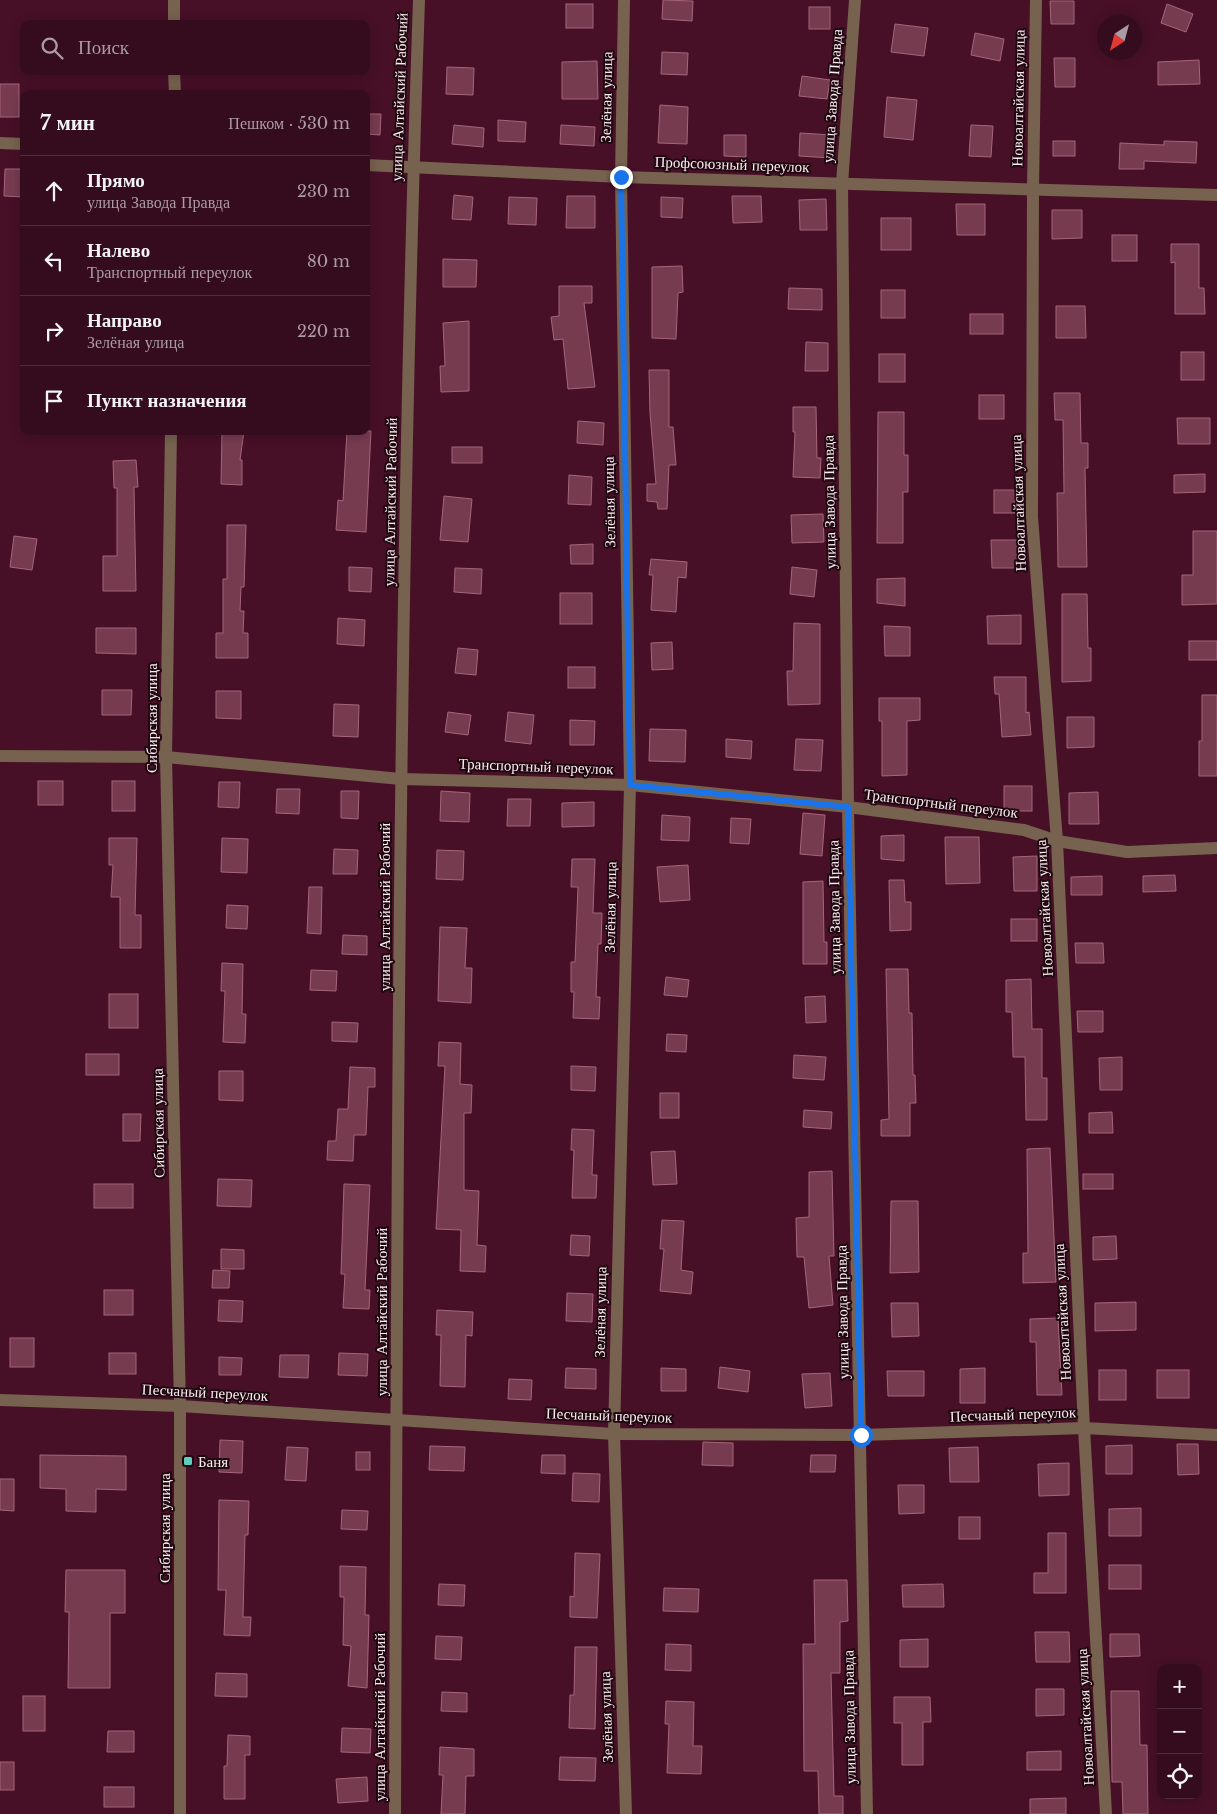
<!DOCTYPE html>
<html lang="ru">
<meta charset="utf-8">
<style>
:root{--surface:#350c1d;--page:#401a2a;--text:#f1f3f6;--muted:#aa9ba4;--line:#4f2c3b}
body{margin:0;font-family:"Libre Baskerville",serif;background:var(--page);color:var(--text)}
.controls{position:absolute;right:15px;bottom:15px;display:grid;overflow:hidden;border-radius:10px;box-shadow:0 2px 12px #0003}
.controls button{width:45px;height:45px;display:grid;place-items:center;padding:0;border:0;border-bottom:1px solid var(--line);background:var(--surface);color:var(--text);font:25px sans-serif}
.compass{position:absolute;left:1097px;top:15px;width:45px;height:45px;border-radius:50%;background:var(--surface);box-shadow:0 2px 12px #0003;rotate:216deg}
.stop{position:absolute;width:15px;height:15px;margin:-11px;border:4px solid #1a73e8;border-radius:50%;background:#fff}
.stop.end{background:#1a73e8;border-color:#fff;box-shadow:0 1px 5px #0008}
.list{margin:0;padding:0;list-style:none}
h2{display:flex;justify-content:space-between;align-items:center;height:65px;margin:0;padding:0 20px;font-size:21px}
h2 small{font-size:16px;font-weight:400;color:var(--muted)}
.list li{display:grid;grid-template-columns:32px 1fr auto;gap:15px;align-items:center;box-sizing:border-box;height:70px;padding:0 20px;border-top:1px solid var(--line)}
.list b{display:block;font-size:19px;white-space:nowrap}
.list p{margin:0;font-size:16px;white-space:nowrap;color:var(--muted)}
.list em{font-size:16px;font-style:normal;color:var(--muted)}
.icon{flex:none;width:28px;height:28px;fill:none;stroke:currentColor;stroke-width:2;stroke-linecap:round;stroke-linejoin:round}
.map{position:relative;flex:none;width:1217px;height:1814px;overflow:hidden}
.search{position:absolute;background:var(--surface);box-shadow:0 2px 12px #0003;left:20px;top:20px;width:350px;height:55px;display:flex;align-items:center;gap:12px;box-sizing:border-box;padding:0 18px;border-radius:10px;color:var(--muted);font-size:19px}
.panel{position:absolute;background:var(--surface);box-shadow:0 2px 12px #0003;left:20px;top:90px;width:350px;height:345px;border-radius:10px}
.map>svg:first-child{display:block}
.building{fill:#773b4f;stroke:#a6657a}
.lines{fill:none;stroke-linecap:round;stroke-linejoin:round}
.street{stroke:#77614f;stroke-width:12}
.route{stroke:#1a73e8;stroke-width:6}
.poi-dot{fill:#5dceb9;stroke:#1f0810;stroke-width:2}
.labels{text-anchor:middle;dominant-baseline:central;stroke-width:4;stroke-linejoin:round;paint-order:stroke}
.street-label{font-size:15px;fill:#fcecf0;stroke:#1f0810}
.poi-label{font-size:15px;fill:#fcecf0;stroke:#1f0810;text-anchor:start}
</style>
<div class="map">
<svg width="1217" height="1814" viewBox="0 0 1217 1814">
<rect width="100%" height="100%" fill="#471027"/>
<g class="building">
<path d="M663,0L693,1L692,21L662,19Z"/>
<path d="M1050,1H1074V24H1051Z"/>
<rect x="566" y="4" width="27" height="24"/>
<path d="M1167,4L1193,14L1186,32L1161,23Z"/>
<rect x="809" y="7" width="21" height="22"/>
<path d="M895,24L928,28L924,56L891,52Z"/>
<path d="M975,33L1004,39L1000,61L971,55Z"/>
<path d="M662,52L688,53L687,75L661,74Z"/>
<path d="M1054,58H1075V87H1055Z"/>
<path d="M1199,60L1200,84L1158,85V62Z"/>
<path d="M597,61L598,99H562V62Z"/>
<path d="M447,67L474,68L473,95L446,94Z"/>
<path d="M802,76L830,80L827,99L799,96Z"/>
<rect x="0" y="84" width="19" height="33"/>
<path d="M887,97L917,100L913,140L884,137Z"/>
<path d="M660,105L688,107L687,144L658,143Z"/>
<path d="M366,114H381L380,135L366,134Z"/>
<path d="M498,120L526,122L525,142L498,141Z"/>
<path d="M454,125L484,128L483,147L452,144Z"/>
<path d="M561,125L595,127L594,146L560,144Z"/>
<path d="M971,125L993,126L991,157L969,156Z"/>
<path d="M800,133L832,135L831,158L799,156Z"/>
<path d="M724,135H746V157L724,156Z"/>
<rect x="1053" y="141" width="22" height="15"/>
<path d="M1164,141L1197,142L1196,163L1144,161V169H1119L1120,143L1164,145Z"/>
<path d="M5,169H24V197L4,196Z"/>
<path d="M454,195L473,197L471,220L452,219Z"/>
<path d="M567,196H595V228H566Z"/>
<path d="M732,196H761L762,222L733,223Z"/>
<path d="M509,197L537,198L536,225L508,224Z"/>
<path d="M661,197L683,198L682,218L661,217Z"/>
<path d="M826,199L827,230H800L799,200Z"/>
<path d="M956,204H985V235H957Z"/>
<path d="M1052,210H1082V238L1052,239Z"/>
<rect x="881" y="218" width="30" height="32"/>
<rect x="1112" y="235" width="25" height="26"/>
<path d="M1171,244H1199V288H1204L1205,314H1175V262L1171,263Z"/>
<path d="M443,259L477,260L476,287H443Z"/>
<path d="M682,266L683,292L678,293L676,339L652,338V267Z"/>
<path d="M559,286H592V303H584L595,387L568,389L563,339L554,340L551,317L559,316Z"/>
<path d="M789,288L822,289V310L788,309Z"/>
<rect x="881" y="290" width="24" height="28"/>
<path d="M1056,306H1085L1086,338H1056Z"/>
<rect x="970" y="314" width="33" height="20"/>
<path d="M469,321V391L441,392L440,366H445L443,323Z"/>
<path d="M806,342L828,343V371H805Z"/>
<rect x="1181" y="352" width="23" height="28"/>
<rect x="879" y="354" width="26" height="28"/>
<path d="M649,370H669V427H673L676,465H669L667,509H658L657,502L647,501V484H656L650,413Z"/>
<path d="M1054,393H1080L1081,443H1088V468H1085L1087,567H1058L1057,493H1064L1063,420H1055Z"/>
<rect x="979" y="395" width="25" height="24"/>
<path d="M793,407H816L817,458H821L820,478L793,477L795,432H793Z"/>
<path d="M878,412H904V455H908V492H903V543H877Z"/>
<path d="M1177,418H1210V444H1178Z"/>
<path d="M578,421L604,423L603,445L577,443Z"/>
<path d="M222,431H244L240,460H242V485L221,484Z"/>
<path d="M347,431H371L366,532L336,530L338,500L343,501Z"/>
<rect x="452" y="447" width="30" height="16"/>
<path d="M136,460L138,487H134L136,591H103V556H117V488H114L113,461Z"/>
<path d="M1205,474V492L1174,493V475Z"/>
<path d="M569,475L592,477L591,505L568,504Z"/>
<rect x="994" y="490" width="21" height="23"/>
<path d="M444,496L472,499L468,542L440,540Z"/>
<path d="M823,514L824,542L792,543L791,515Z"/>
<path d="M227,525H246L244,587H241L240,611H244L243,633H248V658H216V633H223V579H227Z"/>
<path d="M1193,531H1217V604L1182,605V575H1193Z"/>
<path d="M14,536L37,539L32,570L10,567Z"/>
<path d="M991,540H1019V568H992Z"/>
<path d="M593,544V564H571L570,545Z"/>
<path d="M651,559L687,562L686,578L678,577L676,612L651,610L653,575H649Z"/>
<path d="M349,567L372,568L371,592L349,591Z"/>
<path d="M792,567L817,570L814,597L790,594Z"/>
<path d="M455,568L482,569L481,594L454,592Z"/>
<path d="M905,578V606L877,603V579Z"/>
<rect x="560" y="593" width="32" height="31"/>
<path d="M1062,594H1087L1088,648H1091V681L1062,682Z"/>
<path d="M1021,615V644H988L987,616Z"/>
<path d="M338,618L365,620L364,646L337,644Z"/>
<path d="M794,623L820,624V704L788,705L787,671H793Z"/>
<path d="M884,626L910,627V656H885Z"/>
<path d="M96,628H136V654L96,653Z"/>
<rect x="1189" y="641" width="28" height="19"/>
<path d="M672,642L673,669L652,670L651,643Z"/>
<path d="M458,648L478,650L476,675L455,673Z"/>
<rect x="568" y="667" width="27" height="21"/>
<path d="M994,677H1026V713L1029,712L1031,735L1002,737L999,694H995Z"/>
<path d="M102,690H132L131,715H102Z"/>
<path d="M216,691H241V719L216,718Z"/>
<path d="M1202,695H1217V776H1199V741H1202Z"/>
<path d="M879,698H920V720L907,721V775L882,776V721H879Z"/>
<path d="M334,704L359,705L358,737L333,736Z"/>
<path d="M448,712L471,715L468,735L445,732Z"/>
<path d="M508,712L534,715L531,744L505,741Z"/>
<path d="M1067,717H1094V747L1067,748Z"/>
<path d="M570,720L595,721L594,745H570Z"/>
<path d="M650,729L686,730L685,762L649,761Z"/>
<path d="M726,739L752,741L751,759L726,757Z"/>
<path d="M796,739L823,740L821,771L794,770Z"/>
<rect x="38" y="781" width="25" height="24"/>
<rect x="112" y="781" width="23" height="30"/>
<path d="M219,782H240L239,808L218,807Z"/>
<rect x="1004" y="786" width="28" height="25"/>
<path d="M277,789H300L299,814L276,813Z"/>
<path d="M341,791H359L358,819L341,818Z"/>
<path d="M441,791L470,793L469,822L440,821Z"/>
<path d="M1098,792L1099,824H1069V793Z"/>
<path d="M508,799H531L530,826H507Z"/>
<path d="M594,802V826L562,827V803Z"/>
<path d="M803,813L825,815L822,856L800,854Z"/>
<path d="M662,815L690,817L689,841L661,840Z"/>
<path d="M731,818L751,819L749,844L730,843Z"/>
<path d="M904,835V861L881,859V836Z"/>
<path d="M945,837H979L980,883L946,884Z"/>
<path d="M109,838H137L135,915H141V948H120V897H111L113,865H109Z"/>
<path d="M222,838L248,839L247,873L221,872Z"/>
<path d="M334,849L358,850L357,874H333Z"/>
<path d="M437,850L464,851L463,880L436,879Z"/>
<path d="M1037,856V891H1014L1013,857Z"/>
<path d="M572,859H595L593,913H602L601,944H598L596,997H600L599,1019L573,1018L574,992H571V962H575L578,887H571Z"/>
<path d="M688,865L690,900L660,902L657,867Z"/>
<path d="M1175,875L1176,891L1143,892V876Z"/>
<path d="M1102,876V895H1071V877Z"/>
<path d="M889,880H904L905,902H911V930L890,931Z"/>
<path d="M823,881L824,942H827V964H803V882Z"/>
<path d="M309,887H322L321,934L307,933Z"/>
<path d="M227,905L248,906L247,929L226,928Z"/>
<rect x="1011" y="919" width="26" height="22"/>
<path d="M440,927L467,928L465,968H472L471,1003L438,1001Z"/>
<path d="M343,935L367,936V955L342,954Z"/>
<path d="M1075,943H1103L1104,963H1076Z"/>
<path d="M222,963L243,964L242,1014H246L245,1043L223,1042L225,991H221Z"/>
<path d="M886,969H908L909,1013H912L913,1075H915L916,1103H910V1136H881V1120L889,1119Z"/>
<path d="M311,970L337,971L336,991L310,990Z"/>
<path d="M666,977L689,980L687,997L664,995Z"/>
<path d="M1031,979L1032,1029H1042V1078H1047V1120H1026L1025,1057H1013L1012,1012H1006V980Z"/>
<rect x="109" y="994" width="29" height="34"/>
<path d="M825,996L826,1022L806,1023L805,997Z"/>
<path d="M1077,1011H1103V1032H1078Z"/>
<path d="M332,1022L358,1023L357,1042L332,1041Z"/>
<path d="M667,1034L687,1035L686,1052L666,1051Z"/>
<path d="M439,1042L461,1043L460,1084L472,1085L471,1113H464V1190L479,1191L477,1245L486,1246L485,1272L460,1271L461,1230L436,1229L445,1066H438Z"/>
<rect x="86" y="1054" width="33" height="21"/>
<path d="M794,1055L826,1057L824,1080L793,1078Z"/>
<path d="M1122,1057V1090H1100L1099,1058Z"/>
<path d="M571,1066L596,1067L595,1091L571,1090Z"/>
<path d="M350,1067L375,1068V1087H368L366,1135H354L353,1161L327,1160L328,1141H336L338,1109H348Z"/>
<path d="M219,1071H243V1101L219,1100Z"/>
<rect x="660" y="1093" width="19" height="25"/>
<path d="M804,1110L832,1112L831,1129L803,1127Z"/>
<path d="M1112,1112L1113,1133H1089V1113Z"/>
<path d="M123,1114H141L140,1141H123Z"/>
<path d="M572,1129L594,1130L592,1175H597L596,1198H572L574,1150H571Z"/>
<path d="M1050,1148L1056,1282L1023,1283V1253H1028L1027,1149Z"/>
<path d="M675,1151L677,1184L653,1185L651,1152Z"/>
<path d="M832,1171L834,1256H829L833,1305L809,1308L804,1257H797L796,1218L809,1217V1172Z"/>
<rect x="1083" y="1174" width="30" height="15"/>
<path d="M218,1179L252,1180L251,1207L217,1206Z"/>
<rect x="94" y="1184" width="39" height="24"/>
<path d="M344,1184L370,1185L365,1290H370L369,1309L343,1308L345,1274H341Z"/>
<path d="M891,1201H918L919,1272L890,1273Z"/>
<path d="M662,1220L684,1221L681,1270L693,1272L691,1294L660,1291L664,1249H660Z"/>
<path d="M571,1235L590,1236L589,1256L570,1255Z"/>
<path d="M1116,1236L1117,1259L1093,1260V1237Z"/>
<path d="M221,1249L244,1250V1269H221Z"/>
<path d="M213,1270L230,1271L229,1288H212Z"/>
<rect x="104" y="1290" width="29" height="25"/>
<path d="M567,1293L593,1294L592,1322L566,1321Z"/>
<path d="M219,1300L243,1301L242,1322L218,1321Z"/>
<path d="M1136,1302V1330L1095,1331V1303Z"/>
<path d="M891,1303H918L919,1336L892,1337Z"/>
<path d="M437,1310L473,1312L472,1336L466,1335L465,1387L440,1386L441,1335H436Z"/>
<path d="M1058,1318L1062,1395H1037L1036,1342H1030V1319Z"/>
<rect x="10" y="1338" width="24" height="29"/>
<rect x="109" y="1353" width="27" height="21"/>
<path d="M339,1353L368,1354L367,1376L338,1375Z"/>
<path d="M280,1355H309L308,1378L279,1377Z"/>
<path d="M219,1357L242,1358L241,1375H219Z"/>
<path d="M720,1367L750,1371L748,1392L718,1388Z"/>
<path d="M566,1368L596,1369V1389L565,1388Z"/>
<path d="M661,1368L686,1369V1391H661Z"/>
<path d="M985,1368V1403H960V1369Z"/>
<rect x="1099" y="1370" width="27" height="30"/>
<rect x="1157" y="1370" width="32" height="28"/>
<path d="M887,1371H924V1396H888Z"/>
<path d="M830,1373L832,1406L805,1408L802,1374Z"/>
<path d="M509,1379L532,1380L531,1400L508,1399Z"/>
<path d="M220,1440L243,1441L242,1473L219,1472Z"/>
<path d="M703,1442L733,1443V1466L702,1465Z"/>
<path d="M1177,1444H1198L1199,1474L1178,1475Z"/>
<path d="M1132,1445V1474H1106V1446Z"/>
<path d="M430,1446L465,1447L464,1471L429,1470Z"/>
<path d="M287,1447L308,1448L306,1481L285,1480Z"/>
<path d="M978,1447L979,1482H950L949,1448Z"/>
<rect x="356" y="1452" width="14" height="18"/>
<path d="M40,1455L126,1456V1490L96,1489V1512L66,1511V1489L40,1488Z"/>
<path d="M542,1455H565V1474L541,1473Z"/>
<path d="M811,1455H836L835,1472H810Z"/>
<path d="M1069,1463V1495L1039,1496L1038,1464Z"/>
<path d="M573,1473L600,1474L599,1502L572,1501Z"/>
<path d="M0,1479H14V1511L0,1510Z"/>
<path d="M898,1485H924V1513L899,1514Z"/>
<path d="M219,1500L249,1501L248,1535H245L243,1617H251L250,1636L224,1635L226,1590H218Z"/>
<path d="M1141,1508V1536H1109V1509Z"/>
<path d="M342,1510L368,1511L367,1530L341,1529Z"/>
<rect x="959" y="1517" width="21" height="22"/>
<path d="M1048,1533H1066V1593H1034V1573H1048Z"/>
<path d="M575,1553L600,1554L597,1618L570,1617V1596L574,1597Z"/>
<rect x="1109" y="1565" width="32" height="24"/>
<path d="M340,1566L366,1567L365,1615H369L367,1688L348,1686L351,1646L343,1645L344,1597H340Z"/>
<path d="M66,1570H125V1613H110V1688H68L69,1612H65Z"/>
<path d="M814,1580H847L848,1621L840,1622V1673H831L834,1796H843V1814H819L818,1771H804L803,1644H815Z"/>
<path d="M439,1584L465,1585L464,1606L438,1605Z"/>
<path d="M943,1584L944,1607H903L902,1585Z"/>
<path d="M664,1588L699,1589L698,1612L663,1611Z"/>
<path d="M1035,1632H1069L1070,1662H1036Z"/>
<path d="M1110,1634H1139L1140,1656L1110,1657Z"/>
<path d="M436,1636L462,1637L461,1660L435,1659Z"/>
<path d="M928,1639V1667H900V1640Z"/>
<path d="M666,1644L691,1645V1671L665,1670Z"/>
<path d="M575,1647H597L595,1729L569,1728L570,1695H574Z"/>
<path d="M216,1673L247,1674V1697L215,1696Z"/>
<path d="M1036,1689H1064V1715L1036,1716Z"/>
<path d="M1111,1691H1139L1140,1745H1147L1148,1814H1123L1122,1782H1112Z"/>
<path d="M442,1692L467,1693V1712L441,1711Z"/>
<rect x="23" y="1696" width="22" height="35"/>
<path d="M894,1697H930L931,1722H923V1765H902V1723H894Z"/>
<path d="M666,1701L694,1702L693,1746H702L701,1774L667,1773L669,1724H665Z"/>
<path d="M342,1728L371,1729L370,1753L341,1752Z"/>
<path d="M108,1731H134V1752H107Z"/>
<path d="M228,1735L250,1736V1755H245V1799H224V1766H227Z"/>
<path d="M440,1747L474,1749V1776H466L465,1814H441L443,1775H439Z"/>
<path d="M1061,1751V1770H1027V1752Z"/>
<path d="M560,1757L596,1758L595,1781L559,1780Z"/>
<rect x="0" y="1762" width="14" height="28"/>
<path d="M367,1777L368,1801L338,1803L336,1779Z"/>
<rect x="104" y="1787" width="30" height="20"/>
<path d="M1066,1798V1814H1030V1799Z"/>
</g>
<g class="lines">
<g class="street">
<path d="M174,0V24"/>
<path d="M624,0L621,177L630,785L614,1434L626,1814"/>
<path d="M855,0L842,184L848,807L867,1814"/>
<path d="M1036,0L1033,189L1032,517L1057,841L1084,1428L1106,1814"/>
<path d="M174,71L175,94"/>
<path d="M0,143L24,144"/>
<path d="M366,165L621,177L1217,195"/>
<path d="M171,431L166,757L180,1406V1814"/>
<path d="M0,756L166,757L401,779L630,785L848,807L1024,830L1057,841L1127,852L1217,848"/>
<path d="M0,1400L180,1406L614,1434L861,1435L1084,1428L1217,1435"/>
<path d="M395,1814C397,1209 398,604 419,0"/>
</g>
</g>
<g class="lines">
<path class="route" d="M621,177L630,785L848,807L861,1435"/>
</g>
<rect class="poi-dot" x="183" y="1456" width="10" height="10" rx="2.5"/>
<g class="labels">
<g class="street-label">
<text transform="translate(832 96) rotate(-86)">улица Завода Правда</text>
<text transform="translate(399 97) rotate(-88)">улица Алтайский Рабочий</text>
<text transform="translate(606 97) rotate(-89)">Зелёная улица</text>
<text transform="translate(1018 98) rotate(-89)">Новоалтайская улица</text>
<text transform="translate(732 164) rotate(2)">Профсоюзный переулок</text>
<text transform="translate(390 502) rotate(-89)">улица Алтайский Рабочий</text>
<text transform="translate(609 502) rotate(-91)">Зелёная улица</text>
<text transform="translate(829 502) rotate(-91)">улица Завода Правда</text>
<text transform="translate(1018 503) rotate(-92)">Новоалтайская улица</text>
<text transform="translate(151 718) rotate(-90)">Сибирская улица</text>
<text transform="translate(536 766) rotate(2)">Транспортный переулок</text>
<text transform="translate(941 803) rotate(7)">Транспортный переулок</text>
<text transform="translate(384 907) rotate(-90)">улица Алтайский Рабочий</text>
<text transform="translate(610 907) rotate(-89)">Зелёная улица</text>
<text transform="translate(834 907) rotate(-91)">улица Завода Правда</text>
<text transform="translate(1044 908) rotate(-93)">Новоалтайская улица</text>
<text transform="translate(158 1123) rotate(-91)">Сибирская улица</text>
<text transform="translate(381 1312) rotate(-90)">улица Алтайский Рабочий</text>
<text transform="translate(600 1312) rotate(-89)">Зелёная улица</text>
<text transform="translate(842 1312) rotate(-91)">улица Завода Правда</text>
<text transform="translate(1062 1312) rotate(-93)">Новоалтайская улица</text>
<text transform="translate(205 1392) rotate(3)">Песчаный переулок</text>
<text transform="translate(1013 1414) rotate(-2)">Песчаный переулок</text>
<text transform="translate(609 1415) rotate(2)">Песчаный переулок</text>
<text transform="translate(164 1528) rotate(-90)">Сибирская улица</text>
<text transform="translate(379 1717) rotate(-90)">улица Алтайский Рабочий</text>
<text transform="translate(606 1717) rotate(-92)">Зелёная улица</text>
<text transform="translate(849 1717) rotate(-91)">улица Завода Правда</text>
<text transform="translate(1085 1717) rotate(-93)">Новоалтайская улица</text>
</g>
<g class="poi-label">
<text x="198" y="1461">Баня</text>
</g>
</g>
</svg>
<div class="controls">
<button>+</button>
<button>−</button>
<button><svg class="icon" aria-label="locate" viewBox="0 0 24 24"><circle cx="12" cy="12" r="6"/><path d="M12 2v4M12 18v4M2 12h4M18 12h4"/></svg></button>
</div>
<svg class="compass" viewBox="-18 -18 36 36"><path d="M0-13l5 13h-10z" fill="#e53935"/><path d="M0 13l5-13h-10z" fill="#aa9ba4"/></svg>
<div class="stop" style="left:861px;top:1435px"></div>
<div class="stop end" style="left:621px;top:177px"></div>
<div class="search"><svg class="icon" aria-label="search" viewBox="0 0 24 24"><circle cx="10" cy="10" r="6"/><path d="M15 15l6 6"/></svg>Поиск</div>
<section class="panel">
<h2>7 мин<small>Пешком · 530 m</small></h2>
<ul class="list">
<li><svg class="icon" aria-label="ahead" viewBox="0 0 24 24"><path d="M12 20V5M6 11l6-6 6 6"/></svg><div><b>Прямо</b><p>улица Завода Правда</p></div><em>230 m</em></li>
<li><svg class="icon" aria-label="left" viewBox="0 0 24 24"><path d="M17 20v-9H6M10 6l-5 5 5 5"/></svg><div><b>Налево</b><p>Транспортный переулок</p></div><em>80 m</em></li>
<li><svg class="icon" aria-label="right" viewBox="0 0 24 24"><path d="M7 20v-9h11M14 6l5 5-5 5"/></svg><div><b>Направо</b><p>Зелёная улица</p></div><em>220 m</em></li>
<li><svg class="icon" aria-label="arrive" viewBox="0 0 24 24"><path d="M6 21V4h12l-3 4 3 4H6"/></svg><div><b>Пункт назначения</b></div></li>
</ul>
</section>
</div>
